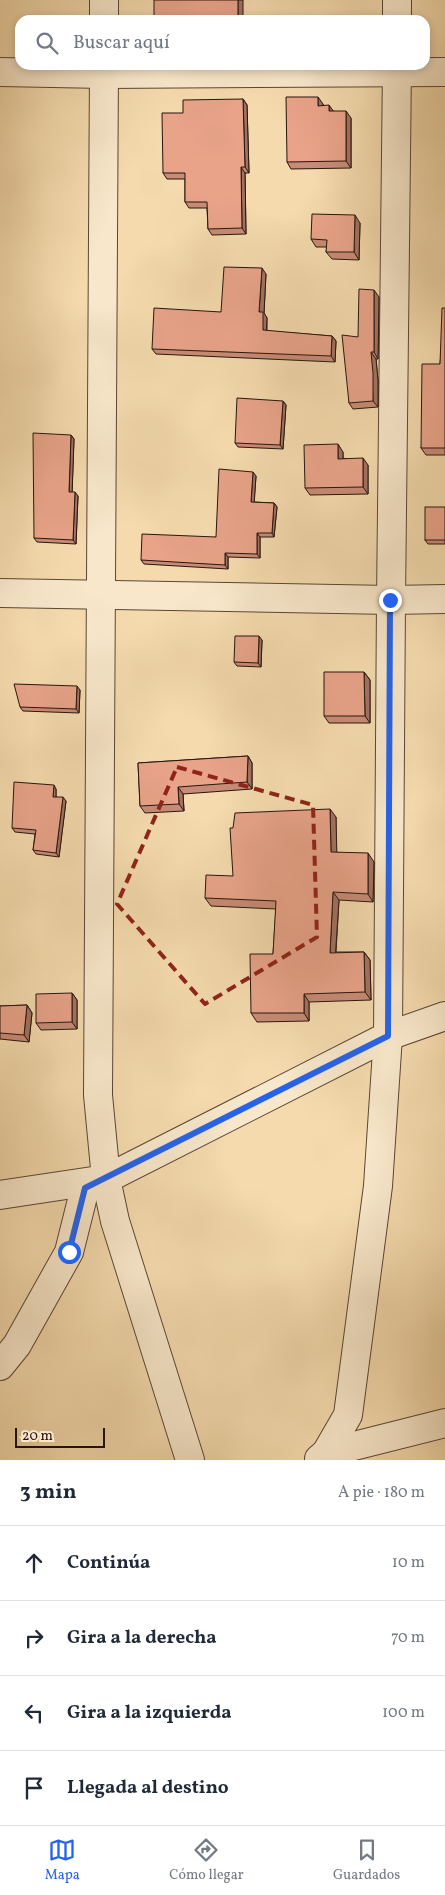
<!DOCTYPE html>
<html lang="es">
<meta charset="utf-8">
<style>
:root{--surface:#fff;--page:#f2f2f3;--text:#1f2937;--muted:#747a83;--line:#e0e1e3;--accent:#2563eb}
body{margin:0;font-family:Vollkorn,serif;background:var(--page);color:var(--text)}
.scale{position:absolute;left:15px;bottom:12px;width:90px;box-sizing:border-box;padding-left:5px;border:2px solid #27150e;border-top:0;font-size:14px;line-height:18px;white-space:nowrap;color:#27150e;-webkit-text-stroke:4px #f8e7ca;paint-order:stroke}
.stop{position:absolute;width:15px;height:15px;margin:-11px;border:4px solid #2563eb;border-radius:50%;background:#fff}
.stop.end{background:#2563eb;border-color:#fff;box-shadow:0 1px 5px #0008}
.list{margin:0;padding:0;list-style:none}
h2{display:flex;justify-content:space-between;align-items:center;height:65px;margin:0;padding:0 20px;font-size:21px}
h2 small{font-size:16px;font-weight:400;color:var(--muted)}
.list li{display:grid;grid-template-columns:32px 1fr auto;gap:15px;align-items:center;box-sizing:border-box;height:75px;padding:0 20px;border-top:1px solid var(--line)}
.list b{display:block;font-size:19px;white-space:nowrap}
.list em{font-size:16px;font-style:normal;color:var(--muted)}
.icon{flex:none;width:28px;height:28px;fill:none;stroke:currentColor;stroke-width:2;stroke-linecap:round;stroke-linejoin:round}
.map{position:relative;flex:none;width:445px;height:1460px;overflow:hidden}
.search{position:absolute;background:var(--surface);box-shadow:0 2px 8px #0003;left:15px;right:15px;top:15px;height:55px;display:flex;align-items:center;gap:12px;box-sizing:border-box;padding:0 18px;border-radius:15px;color:var(--muted);font-size:19px}
.sheet{height:365px;background:var(--surface)}
nav{display:flex;justify-content:space-around;align-items:center;box-sizing:border-box;height:70px;border-top:1px solid var(--line);background:var(--surface);font-size:14px;color:var(--muted)}
nav a{display:grid;justify-items:center;gap:2px}
nav .on{color:var(--accent)}
.map>svg:first-child{display:block}
.lines{fill:none;stroke-linecap:round;stroke-linejoin:round}
.minor-casing{stroke:#5a4636;stroke-width:30}
.minor{stroke:#f8e7ca;stroke-width:28}
.wall{fill:#c88c76;stroke:#27150e}
.shaded-wall{fill:#a27260;stroke:#27150e}
.building{fill:#e8a389;stroke:#27150e}
.route{stroke:#2563eb;stroke-width:6}
.marked{fill:none;stroke:#8f2418;stroke-width:4;stroke-dasharray:10 6;stroke-linejoin:round}
</style>
<div class="map">
<svg width="445" height="1460" viewBox="0 0 445 1460">
<rect width="100%" height="100%" fill="#f4daad"/>
<filter id="stains"><feTurbulence type="fractalNoise" baseFrequency=".004" numOctaves="4"/><feColorMatrix values="0 0 0 0 .2 0 0 0 0 .09 0 0 0 0 .02 0 0 0 .5 -.17"/></filter>
<radialGradient id="worn" r=".72"><stop offset=".6" stop-color="#630" stop-opacity="0"/><stop offset="1" stop-color="#630" stop-opacity=".3"/></radialGradient>
<g class="lines">
<g class="minor-casing">
<g id="minor">
<path d="M104,0V20"/>
<path d="M397,0V20"/>
<path d="M104,65L98,1095L106,1179L115,1221L190,1460"/>
<path d="M0,72L104,74L445,72"/>
<path d="M0,593L391,600L445,599"/>
<path d="M0,1195L106,1179L388,1036L445,1016"/>
<path d="M0,1366L17,1345L69,1252L85,1188L106,1179"/>
<path d="M326,1453L348,1415L378,1186L388,1036L391,600L397,65"/>
<path d="M319,1459L326,1453L445,1423"/>
</g>
</g>
<use href="#minor" class="minor"/>
</g>
<g class="wall">
<path d="M243,99L247,105L249,173H245L246,234L212,235L208,229L207,208H189L185,202V179H167L163,173L183,113Z"/>
<path d="M323,104V105L333,111L351,118V168L291,169L287,162Z"/>
<path d="M360,223L359,260L332,259L326,252L327,247H316L311,239Z"/>
<path d="M266,274L264,313L267,318V331L332,336L336,341L335,362L156,354L152,349L221,312Z"/>
<path d="M379,297L378,359H376L378,380V407L353,409L349,403L358,337Z"/>
<path d="M445,308V455H426L421,448L440,364Z"/>
<path d="M283,401L286,405L283,449L238,447L235,443Z"/>
<path d="M71,435L74,439L72,492L78,496L76,544L37,542L34,538Z"/>
<path d="M343,452V458L368,465V494L310,495L305,488Z"/>
<path d="M256,476L254,502L274,503L277,507L274,537H260V558L228,557V569L144,564L141,560L216,537Z"/>
<path d="M445,507V544H428L425,540Z"/>
<path d="M262,640L261,667L237,666L234,662Z"/>
<path d="M364,672L370,680V723H329L324,716Z"/>
<path d="M80,690L79,713L23,711L20,707Z"/>
<path d="M248,756L252,763V789L183,794L184,811L145,813L140,806L138,763Z"/>
<path d="M56,789V797L66,801L59,857L36,854L33,850L35,834L15,832L12,828Z"/>
<path d="M336,817V852L374,862L373,902L339,900L336,952H364L370,960L371,1000L309,1002V1021L257,1022L251,1013L273,954L276,909L211,906L205,898L233,876Z"/>
<path d="M72,993L77,1000V1029L41,1030L36,1023Z"/>
<path d="M27,1005L32,1013L29,1042L0,1039V1006Z"/>
</g>
<g class="shaded-wall">
<rect x="238" y="0" width="5" height="20"/>
<path d="M318,97L323,104V112L318,106Z"/>
<path d="M243,99L247,105L249,173L245,167Z"/>
<path d="M329,105L334,112L329,111Z"/>
<path d="M346,111L351,118V168L346,161Z"/>
<path d="M241,167L245,173L246,234L242,228Z"/>
<path d="M355,215L360,223L359,260L354,252Z"/>
<path d="M262,268L266,274L264,313L267,318L266,336L263,330L259,312Z"/>
<path d="M374,290L379,297L378,359L374,352Z"/>
<path d="M332,336L336,341L335,362L331,356Z"/>
<path d="M371,352L376,359L378,380V407L373,401Z"/>
<path d="M283,401L286,405L283,449L280,445Z"/>
<path d="M71,435L74,439L72,496L69,492Z"/>
<path d="M338,444L343,452V466L338,459Z"/>
<path d="M363,458L368,465V494L363,487Z"/>
<path d="M253,472L256,476L254,506L251,502Z"/>
<path d="M75,492L78,496L76,544L73,540Z"/>
<path d="M274,503L277,507L274,537L272,533Z"/>
<path d="M257,533L260,537V558L257,554Z"/>
<path d="M225,553L228,557V569L225,565Z"/>
<path d="M259,636L262,640L261,667L258,663Z"/>
<path d="M364,672L370,680V723L365,716Z"/>
<path d="M77,686L80,690L79,713L76,709Z"/>
<path d="M248,756L252,763V789L247,782Z"/>
<path d="M54,785L56,789V801L53,797Z"/>
<path d="M178,787L183,794L184,811L179,804Z"/>
<path d="M63,797L66,801L59,857L56,853Z"/>
<path d="M330,809L336,817L337,860L331,852Z"/>
<path d="M368,853L374,862L373,902L368,894Z"/>
<path d="M333,892L339,900L335,961L330,953Z"/>
<path d="M364,952L370,960L371,1000L365,992Z"/>
<path d="M72,993L77,1000V1029L72,1022Z"/>
<path d="M304,994L309,1002V1021L304,1013Z"/>
<path d="M27,1005L32,1013L29,1042L24,1035Z"/>
</g>
<g class="building">
<rect x="154" y="0" width="84" height="20"/>
<path d="M286,97H318V106L329,105V111H346V161L287,162Z"/>
<path d="M243,99L245,167H241L242,228L208,229L207,202H185V173H163L162,113H183V100Z"/>
<path d="M312,214L355,215L354,252H326L327,240L311,239Z"/>
<path d="M224,267L262,268L259,312H263V330L332,336L331,356L152,349L154,308L221,312Z"/>
<path d="M359,289L374,290V352H371L373,373V401L349,403L342,335L358,337Z"/>
<path d="M442,308H445V448H421L422,364H440Z"/>
<path d="M237,398L283,401L280,445L235,443Z"/>
<path d="M33,433L71,435L69,492H75L73,540L34,538Z"/>
<path d="M338,444V459L363,458V487L305,488L304,445Z"/>
<path d="M219,469L253,472L251,502L274,503L272,533H257V554L225,553V565L141,560L142,534L216,537Z"/>
<rect x="425" y="507" width="20" height="33"/>
<path d="M235,636H259L258,663L234,662Z"/>
<path d="M324,672H364L365,716H324Z"/>
<path d="M14,684L77,686L76,709L20,707Z"/>
<path d="M248,756L247,782L178,787L179,804L140,806L138,763Z"/>
<path d="M14,782L54,785L53,797H63L56,853L33,850L36,830L12,828Z"/>
<path d="M330,809L331,852L368,853V894L333,892L330,953L364,952L365,992L304,994V1013H251L250,954H273L276,901L205,898L206,875L233,876L230,828H233L235,813Z"/>
<path d="M72,993V1022L36,1023V994Z"/>
<path d="M27,1005L24,1035L0,1033V1006Z"/>
</g>
<g class="lines">
<path class="route" d="M69,1252L85,1188L388,1036L390,600"/>
</g>
<path class="marked" d="M177,767L313,805L317,937L205,1004L117,904Z"/>
<rect width="100%" height="100%" filter="url(#stains)"/>
<rect width="100%" height="100%" fill="url(#worn)"/>
</svg>
<div class="scale">20 m</div>
<div class="stop" style="left:69px;top:1252px"></div>
<div class="stop end" style="left:390px;top:600px"></div>
<div class="search"><svg class="icon" aria-label="search" viewBox="0 0 24 24"><circle cx="10" cy="10" r="6"/><path d="M15 15l6 6"/></svg>Buscar aquí</div>
</div>
<section class="sheet">
<h2>3 min<small>A pie · 180 m</small></h2>
<ul class="list">
<li><svg class="icon" aria-label="ahead" viewBox="0 0 24 24"><path d="M12 20V5M6 11l6-6 6 6"/></svg><div><b>Continúa</b></div><em>10 m</em></li>
<li><svg class="icon" aria-label="right" viewBox="0 0 24 24"><path d="M7 20v-9h11M14 6l5 5-5 5"/></svg><div><b>Gira a la derecha</b></div><em>70 m</em></li>
<li><svg class="icon" aria-label="left" viewBox="0 0 24 24"><path d="M17 20v-9H6M10 6l-5 5 5 5"/></svg><div><b>Gira a la izquierda</b></div><em>100 m</em></li>
<li><svg class="icon" aria-label="arrive" viewBox="0 0 24 24"><path d="M6 21V4h12l-3 4 3 4H6"/></svg><div><b>Llegada al destino</b></div></li>
</ul>
</section>
<nav>
<a class="on"><svg class="icon" aria-label="map" viewBox="0 0 24 24"><path d="M3 6l6-2 6 2 6-2v14l-6 2-6-2-6 2zM9 4v14M15 6v14"/></svg>Mapa</a>
<a><svg class="icon" aria-label="directions" viewBox="0 0 24 24"><path d="M12 3l9 9-9 9-9-9zM9 14v-3h6M13 9l2 2-2 2"/></svg>Cómo llegar</a>
<a><svg class="icon" aria-label="saved" viewBox="0 0 24 24"><path d="M7 4h10v16l-5-4-5 4z"/></svg>Guardados</a>
</nav>
